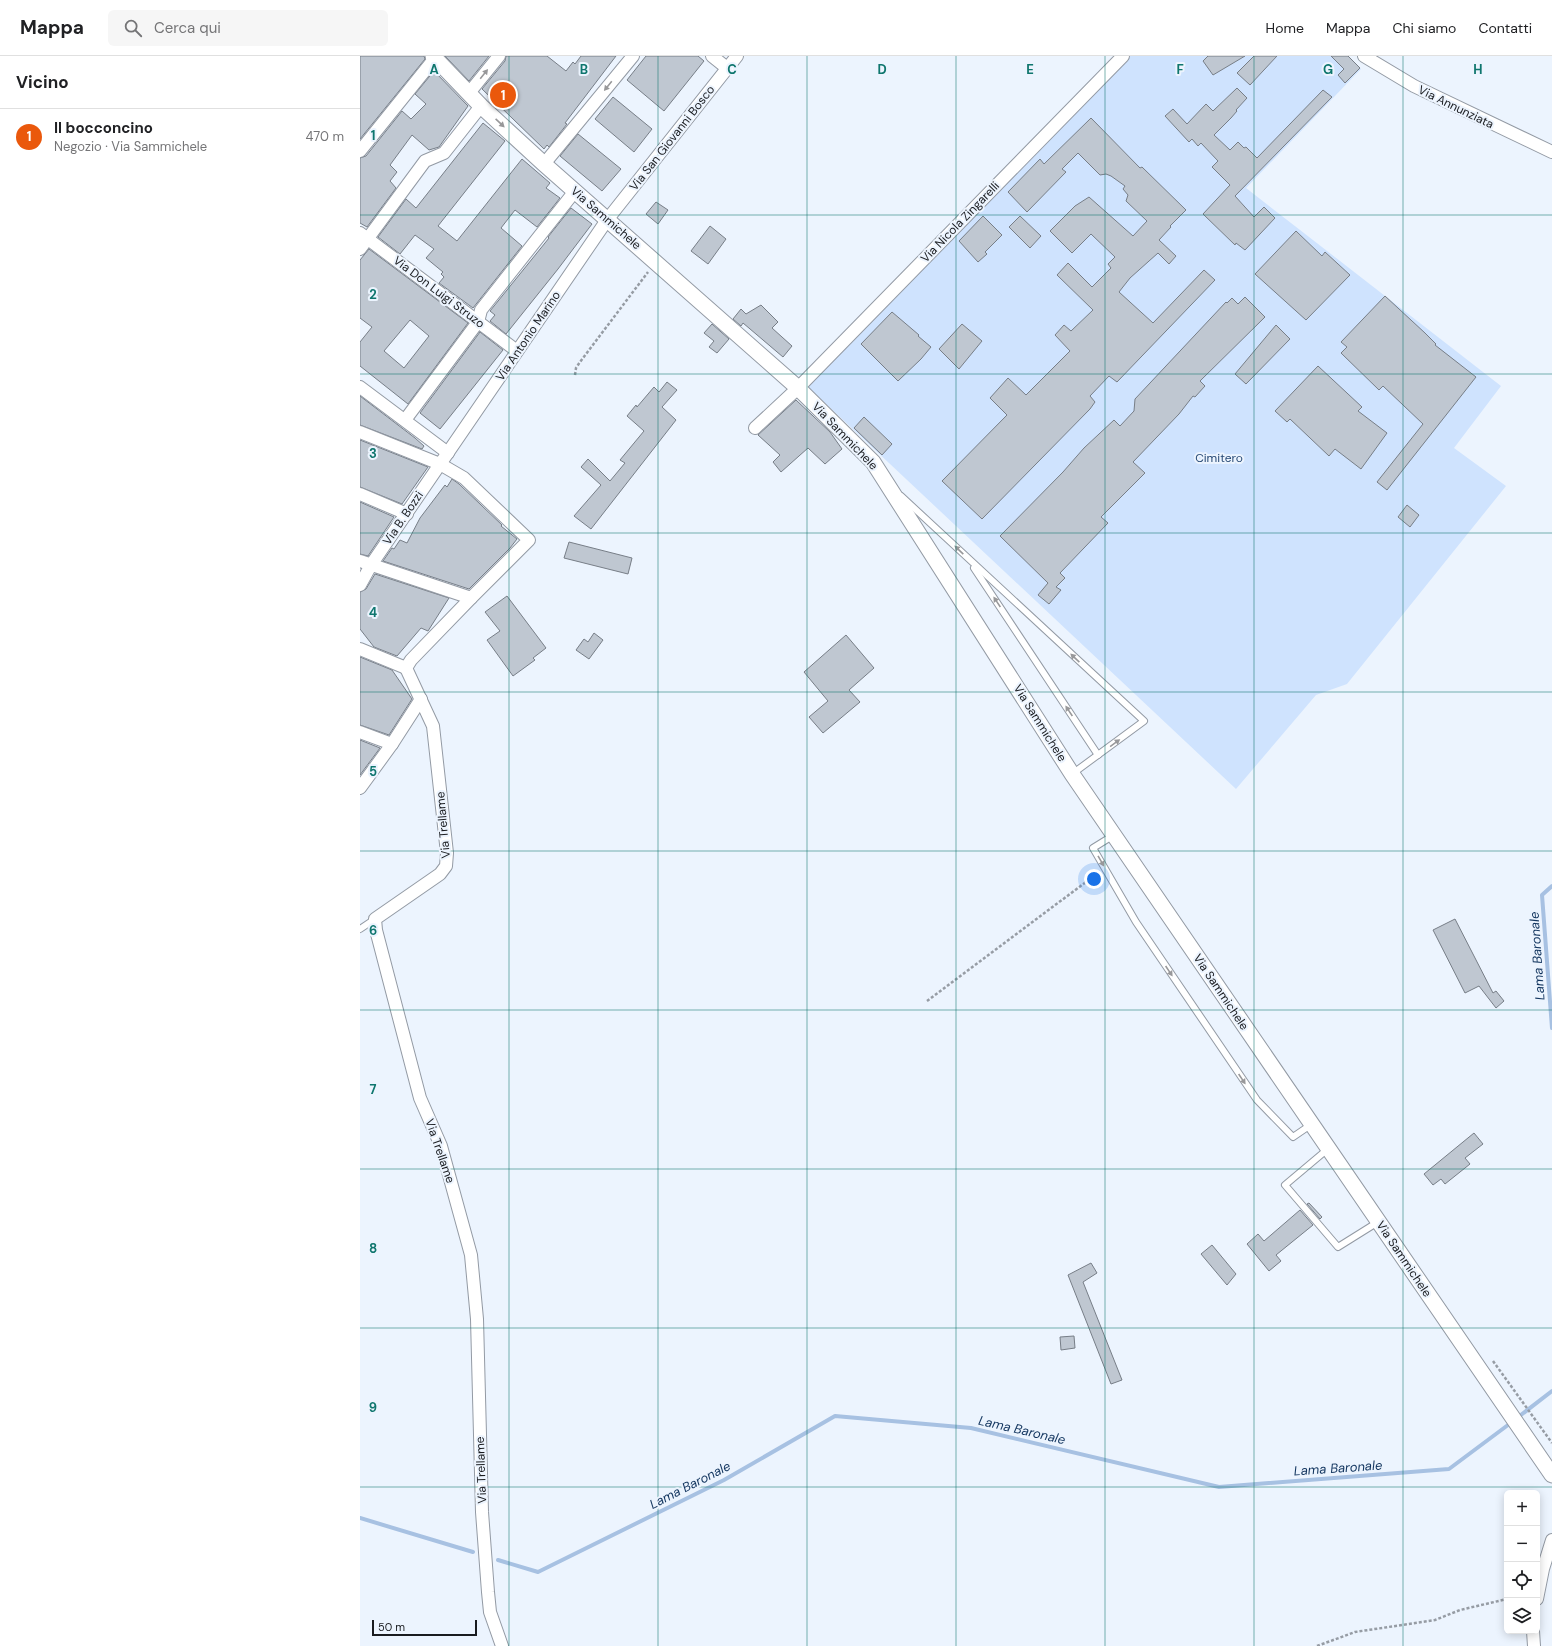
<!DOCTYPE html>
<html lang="it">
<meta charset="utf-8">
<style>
:root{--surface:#fff;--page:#f6f6f6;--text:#202124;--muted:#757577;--line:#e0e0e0;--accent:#ea580c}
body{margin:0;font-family:"DM Sans",sans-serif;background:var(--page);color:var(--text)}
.controls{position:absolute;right:12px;bottom:12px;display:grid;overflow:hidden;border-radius:6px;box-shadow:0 2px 10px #0003}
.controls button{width:36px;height:36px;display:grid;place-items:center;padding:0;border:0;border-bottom:1px solid var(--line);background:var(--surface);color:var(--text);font:20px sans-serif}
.scale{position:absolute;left:12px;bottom:10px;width:105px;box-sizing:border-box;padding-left:4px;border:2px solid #191b1f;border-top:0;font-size:11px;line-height:14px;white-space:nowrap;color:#191b1f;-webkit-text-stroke:3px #ecf4fe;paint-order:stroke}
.you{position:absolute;left:734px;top:823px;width:14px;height:14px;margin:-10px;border:3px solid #fff;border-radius:50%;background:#1a73e8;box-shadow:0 0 0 6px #1a73e833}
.badge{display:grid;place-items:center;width:26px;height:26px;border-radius:50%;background:var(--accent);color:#fff;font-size:13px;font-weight:700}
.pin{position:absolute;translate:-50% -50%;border:2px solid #fff;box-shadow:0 1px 4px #0006}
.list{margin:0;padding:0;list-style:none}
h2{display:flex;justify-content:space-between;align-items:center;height:52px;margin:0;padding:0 16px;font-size:17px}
h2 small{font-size:13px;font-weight:400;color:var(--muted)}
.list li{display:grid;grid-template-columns:26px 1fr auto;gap:12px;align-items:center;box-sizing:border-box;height:56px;padding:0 16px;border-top:1px solid var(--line)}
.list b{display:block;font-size:15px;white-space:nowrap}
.list p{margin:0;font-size:13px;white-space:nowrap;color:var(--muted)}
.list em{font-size:13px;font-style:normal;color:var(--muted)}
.icon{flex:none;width:22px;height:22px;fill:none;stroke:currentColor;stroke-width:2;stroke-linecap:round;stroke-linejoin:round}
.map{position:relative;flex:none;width:1192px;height:1590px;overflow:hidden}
header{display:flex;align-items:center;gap:24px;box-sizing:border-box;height:56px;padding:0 20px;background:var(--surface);border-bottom:1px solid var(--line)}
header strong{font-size:19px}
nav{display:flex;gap:22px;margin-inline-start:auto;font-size:14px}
.search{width:280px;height:36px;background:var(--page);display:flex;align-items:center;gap:10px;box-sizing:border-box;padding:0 14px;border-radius:6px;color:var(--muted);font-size:15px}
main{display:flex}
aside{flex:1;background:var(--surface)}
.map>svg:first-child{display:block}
.green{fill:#cfe3fe}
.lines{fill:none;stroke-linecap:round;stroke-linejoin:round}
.stream{stroke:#a7c1e2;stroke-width:4}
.building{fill:#bfc7d1;stroke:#777e87;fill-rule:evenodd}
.service-casing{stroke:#939aa4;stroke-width:8}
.minor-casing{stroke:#939aa4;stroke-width:14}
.tertiary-casing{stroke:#939aa4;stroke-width:17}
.path{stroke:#969ca4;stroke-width:2.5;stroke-dasharray:3 2;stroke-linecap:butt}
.service{stroke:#fff;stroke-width:6}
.minor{stroke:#fff;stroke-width:12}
.tertiary{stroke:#fff;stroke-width:15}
.oneway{fill:#98989a}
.grid{fill:none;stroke:#0f766e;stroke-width:1;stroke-opacity:0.55}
.labels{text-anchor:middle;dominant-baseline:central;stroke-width:4;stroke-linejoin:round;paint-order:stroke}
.street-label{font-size:12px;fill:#191b1f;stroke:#ecf4fe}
.park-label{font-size:12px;fill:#254874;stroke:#ecf4fe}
.water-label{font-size:13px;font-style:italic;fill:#11345e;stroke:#ecf4fe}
.grid-label{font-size:13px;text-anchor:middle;font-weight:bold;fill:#0f766e;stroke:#ecf4fe;stroke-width:4;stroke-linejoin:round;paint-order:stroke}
</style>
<header>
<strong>Mappa</strong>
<div class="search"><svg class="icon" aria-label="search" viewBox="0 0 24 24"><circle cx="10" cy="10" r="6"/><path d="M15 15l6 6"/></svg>Cerca qui</div>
<nav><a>Home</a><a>Mappa</a><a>Chi siamo</a><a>Contatti</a></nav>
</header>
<main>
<aside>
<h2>Vicino<small></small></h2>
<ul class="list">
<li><span class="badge">1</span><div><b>Il bocconcino</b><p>Negozio · Via Sammichele</p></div><em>470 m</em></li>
</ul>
</aside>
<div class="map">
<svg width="1192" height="1590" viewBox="0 0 1192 1590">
<rect width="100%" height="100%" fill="#ecf4fe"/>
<path class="green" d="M770,0H988L1001,13L886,132L1141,330L1094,392L1146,430L987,628L956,639L876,733L447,330Z"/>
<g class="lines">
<g class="stream">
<path d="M1192,830L1182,839L1192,972"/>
<path d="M1157,1362L1192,1335"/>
<path d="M0,1462L113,1496"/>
<path d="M138,1504L178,1516L364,1424L475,1360L611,1372L859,1431L1089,1413L1152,1366"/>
</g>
</g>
<g class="building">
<path d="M0,0H64L65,3L0,83Z"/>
<path d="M85,0H129L109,25Z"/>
<path d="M146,0H187L206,15L213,6L215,8L221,0H256L205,67L207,68L189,91L187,89L184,93L122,33L145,5Z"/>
<path d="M286,0H338L344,5L304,55L267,24Z"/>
<path d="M848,0H885L853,19L843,5Z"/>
<path d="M894,0H917L890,29L877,17Z"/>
<path d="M971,0H988L1000,12L985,27L978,19L984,13Z"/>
<path d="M74,15L108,50L79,91L69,94L52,79L30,109L37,116L30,125L36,132L7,171L0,167V102L6,100L42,55L51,63L66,48L55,38Z"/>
<path d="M877,32L887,42L876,54L877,55L871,62L854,79L870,94L878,86L884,92L886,91L897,102L963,34L972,41L875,140L894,161L904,151L915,162L885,194L876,187L875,189L843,158L870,129L852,111L858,105L841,87L838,90L832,83L829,86L805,60L813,53L827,68L846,48L853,55Z"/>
<path d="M253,41L292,73L274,96L235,63Z"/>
<path d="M731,62L780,112L782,111L826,154L810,170L811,171L799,184L816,200L809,208L798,197L770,222L759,236L793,267L844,214L855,224L757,326L749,320L730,340L735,346L730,353L622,463L582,425L647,359L630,342L648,322L666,339L710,295L695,279L704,269L711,275L733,254L697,219L708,207L732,231L751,212L748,208L755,201L731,178L712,197L690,175L715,150L729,141L773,180L787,165L766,145L768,139L763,133L765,130L751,120L746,118L740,119L718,97L702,113L706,116L667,156L648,136L680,103L684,108Z"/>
<path d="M123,67L145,85L78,170L97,185L162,103L190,127L186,132L200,142L177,171L155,154L141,172L162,190L113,252L79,227L84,221L81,218L83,216L66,202L74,193L55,179L40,198L18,181L46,143L56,152Z"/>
<path d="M218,78L261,113L242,135L200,100Z"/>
<path d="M296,146L308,154L298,168L286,158Z"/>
<path d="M211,152L232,168L198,213L146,278L130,265L135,259L130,255L189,182L188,181Z"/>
<path d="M623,160L642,179L625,196L627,198L618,206L599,185Z"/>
<path d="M660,160L681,180L670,192L649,171Z"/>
<path d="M350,170L366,183L348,208L331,195Z"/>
<path d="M936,175L962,200L965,196L990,219L946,264L895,218Z"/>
<path d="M9,193L108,267L48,348L0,310V286L12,271L0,262V204ZM50,264L69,280L44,312L24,295Z"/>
<path d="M1025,240L1065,277L1076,288L1075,289L1116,321L1027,434L1017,426L1063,368L1023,330L1019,334L981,297L987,291L981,286Z"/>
<path d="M885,241L905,261L840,325L845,330L835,341L833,340L819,358L773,406L785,417L741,461L748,467L700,517L705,522L696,531L701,534L689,548L678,539L688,527L640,480L703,416L724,392L754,364L760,370L774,355L775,343L866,246L867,247L872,242L878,248Z"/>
<path d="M401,249L418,266L412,272L432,290L423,301L383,267L381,270L373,263L381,253L386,258Z"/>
<path d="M532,256L559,279L558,280L571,291L561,303L538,325L501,288Z"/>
<path d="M352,268L369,283L357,297L349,291L354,285L344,277Z"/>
<path d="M602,268L622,285L599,313L579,293Z"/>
<path d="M916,269L930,283L886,328L875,318Z"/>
<path d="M120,276L143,294L80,373L60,357Z"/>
<path d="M958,310L1002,351L998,355L1027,377L1001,413L975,393L969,400L930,363L927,366L915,355Z"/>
<path d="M307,326L317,334L302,351L316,364L231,473L214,460L241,429L221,411L228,403L250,425L265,407L260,404L284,375L267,360L276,349L277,351L294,331L299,336Z"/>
<path d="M0,340L55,382L64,390L62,393L0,369Z"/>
<path d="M436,344L470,376L482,393L465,408L448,392L421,416L413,406L420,399L398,379Z"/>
<path d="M504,361L532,388L522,399L494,372Z"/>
<path d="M0,384L68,411L42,448L0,431Z"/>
<path d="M92,423L99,428L142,469L141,470L157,483L150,492L109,533L23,505L32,492L34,493L40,484L47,487L60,462L85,429L87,431Z"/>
<path d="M0,446L34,461L8,500L0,498Z"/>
<path d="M1047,449L1059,459L1050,471L1038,461Z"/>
<path d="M209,486L272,502L268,518L204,502Z"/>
<path d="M15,518L89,542L68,575L61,572L37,600L14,591L0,573V536L6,533Z"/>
<path d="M147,540L186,592L173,602L175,604L153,620L127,584L140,575L125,556Z"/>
<path d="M234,577L243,584L229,603L216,594L224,583L228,586Z"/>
<path d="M486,579L514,612L489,634L500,646L463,677L449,661L468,645L444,616Z"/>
<path d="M0,601L32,614L52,643L29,679L0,669Z"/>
<path d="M0,684L20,692L0,719Z"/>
<path d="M1095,863L1133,937L1136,935L1144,945L1136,952L1119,930L1105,937L1073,874Z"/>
<path d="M1114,1077L1123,1088L1105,1102L1110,1108L1085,1128L1081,1123L1073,1129L1064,1118Z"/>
<path d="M949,1147L962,1161L960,1163L947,1148Z"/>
<path d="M940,1154L953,1169L916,1199L921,1205L909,1215L887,1188L898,1178L904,1185Z"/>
<path d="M852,1189L876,1218L867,1229L841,1198Z"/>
<path d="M731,1207L737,1217L723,1226L762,1324L751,1328L708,1219Z"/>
<path d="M714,1280L715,1292L701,1294L700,1281Z"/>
</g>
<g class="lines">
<g class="service-casing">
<g id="service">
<path d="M541,440L784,665L712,718"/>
<path d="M614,512L738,699"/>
<path d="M754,779L733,792L776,866L897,1044L933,1081L952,1068"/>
<path d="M0,873L15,863"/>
<path d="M969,1092L925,1129L978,1191L1018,1166"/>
</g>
</g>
<g class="minor-casing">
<g id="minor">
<path d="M352,0L367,12"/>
<path d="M1004,0L1054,30L1192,96"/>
<path d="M109,37L139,0"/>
<path d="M0,95L75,2"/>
<path d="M184,108L273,0"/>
<path d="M0,177L157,295"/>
<path d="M0,193L65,105L84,97L121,50"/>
<path d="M0,331L88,397"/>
<path d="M45,364L118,266L121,254L215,135"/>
<path d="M395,372L438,332L763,0"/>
<path d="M0,376L80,408L104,422L169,484L111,542L51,604L46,612"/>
<path d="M0,438L47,458"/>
<path d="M0,505L111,542"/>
<path d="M0,529L11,509L247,164L377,0"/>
<path d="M0,593L46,612"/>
<path d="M46,612L73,670L87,797L86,810L80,818L15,863L16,874L60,1042L81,1090L111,1199L117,1263L122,1456L128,1536L130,1556L142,1590"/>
<path d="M0,676L32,688"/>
<path d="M0,732L32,688L61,643"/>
<path d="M1177,1543L1183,1513L1192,1484"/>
<path d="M1173,1575L1174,1590"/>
</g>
</g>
<g class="tertiary-casing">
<path id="tertiary" d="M73,0L121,50L184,108L438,332L513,406L712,718L1192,1419"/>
</g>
<g class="path">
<path d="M215,319L216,312L220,306L288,216"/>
<path d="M567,945L738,817"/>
<path d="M1133,1305L1192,1387"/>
<path d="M957,1590L995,1576L1075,1564L1100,1554L1147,1543"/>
</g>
<use href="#service" class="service"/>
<use href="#minor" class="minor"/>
<use href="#tertiary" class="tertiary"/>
</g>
<defs><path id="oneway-solid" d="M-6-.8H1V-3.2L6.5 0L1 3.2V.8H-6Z"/></defs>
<g class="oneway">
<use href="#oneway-solid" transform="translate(124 18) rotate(-51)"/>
<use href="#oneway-solid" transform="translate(248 30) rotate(129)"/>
<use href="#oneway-solid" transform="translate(140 67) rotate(43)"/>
<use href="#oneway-solid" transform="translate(599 494) rotate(-136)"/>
<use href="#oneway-solid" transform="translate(637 546) rotate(-124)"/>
<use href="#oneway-solid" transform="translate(715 602) rotate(-137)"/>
<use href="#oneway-solid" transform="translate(709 655) rotate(-124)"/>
<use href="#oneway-solid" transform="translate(755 687) rotate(-36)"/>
<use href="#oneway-solid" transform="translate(741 805) rotate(60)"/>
<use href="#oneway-solid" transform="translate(809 915) rotate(56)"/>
<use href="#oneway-solid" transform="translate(882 1023) rotate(56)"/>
</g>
<path class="grid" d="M149,0V1590M298,0V1590M447,0V1590M596,0V1590M745,0V1590M894,0V1590M1043,0V1590M0,159H1192M0,318H1192M0,477H1192M0,636H1192M0,795H1192M0,954H1192M0,1113H1192M0,1272H1192M0,1431H1192"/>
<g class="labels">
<g class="street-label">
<text transform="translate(1096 51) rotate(26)">Via Annunziata</text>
<text transform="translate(312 82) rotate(-52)">Via San Giovanni Bosco</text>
<text transform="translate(246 162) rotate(41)">Via Sammichele</text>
<text transform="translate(600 166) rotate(-46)">Via Nicola Zingarelli</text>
<text transform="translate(79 236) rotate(37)">Via Don Luigi Struzo</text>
<text transform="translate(168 280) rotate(-56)">Via Antonio Marino</text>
<text transform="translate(485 380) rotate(46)">Via Sammichele</text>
<text transform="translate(43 462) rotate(-56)">Via B. Bozzi</text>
<text transform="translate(680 667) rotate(58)">Via Sammichele</text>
<text transform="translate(83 769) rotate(-95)">Via Trellame</text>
<text transform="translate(861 936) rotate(56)">Via Sammichele</text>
<text transform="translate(80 1095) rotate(71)">Via Trellame</text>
<text transform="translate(1044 1203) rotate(56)">Via Sammichele</text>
<text transform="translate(121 1414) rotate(-92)">Via Trellame</text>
</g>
<g class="park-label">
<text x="859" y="402">Cimitero</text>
</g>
<g class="water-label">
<text transform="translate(1177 900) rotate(-94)">Lama Baronale</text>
<text transform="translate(662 1374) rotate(13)">Lama Baronale</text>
<text transform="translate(978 1412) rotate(-4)">Lama Baronale</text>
<text transform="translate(330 1429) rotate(-27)">Lama Baronale</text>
</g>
</g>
<g class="grid-label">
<text x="74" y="18">A</text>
<text x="224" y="18">B</text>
<text x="372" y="18">C</text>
<text x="522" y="18">D</text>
<text x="670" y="18">E</text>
<text x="820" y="18">F</text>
<text x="968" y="18">G</text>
<text x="1118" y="18">H</text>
<text x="13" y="84">1</text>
<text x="13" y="243">2</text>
<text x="13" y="402">3</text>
<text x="13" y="561">4</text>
<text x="13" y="720">5</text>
<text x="13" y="879">6</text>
<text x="13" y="1038">7</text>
<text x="13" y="1197">8</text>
<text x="13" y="1356">9</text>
</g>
</svg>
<div class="controls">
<button>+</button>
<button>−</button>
<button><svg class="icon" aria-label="locate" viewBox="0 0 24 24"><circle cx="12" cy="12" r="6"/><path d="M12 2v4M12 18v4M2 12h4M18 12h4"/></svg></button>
<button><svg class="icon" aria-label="layers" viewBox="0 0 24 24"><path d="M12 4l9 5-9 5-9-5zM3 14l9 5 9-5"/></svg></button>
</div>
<div class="scale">50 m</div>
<div class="you"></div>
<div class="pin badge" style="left:143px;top:39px">1</div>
</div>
</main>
